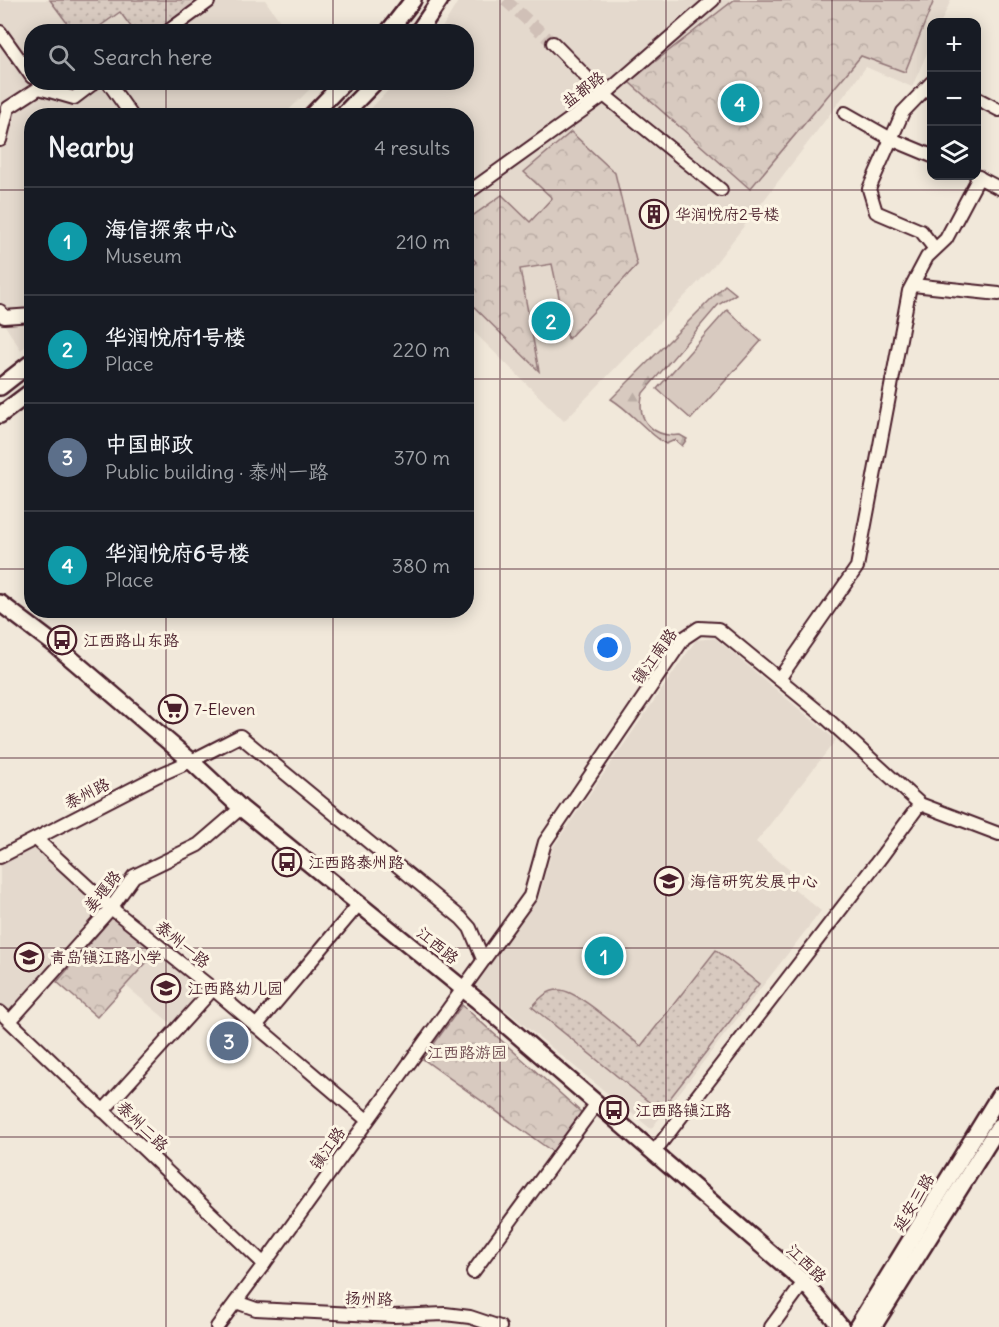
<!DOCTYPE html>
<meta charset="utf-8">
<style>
:root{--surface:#171b24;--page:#242831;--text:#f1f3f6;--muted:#9ea1a6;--line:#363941;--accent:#a6949b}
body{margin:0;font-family:Delius,"LXGW WenKai TC",sans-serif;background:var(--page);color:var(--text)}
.controls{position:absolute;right:18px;top:18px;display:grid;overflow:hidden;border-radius:12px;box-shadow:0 3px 15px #0003}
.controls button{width:54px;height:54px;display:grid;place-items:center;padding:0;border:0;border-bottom:2px solid var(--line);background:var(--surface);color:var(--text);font:30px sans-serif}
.you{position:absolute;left:608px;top:648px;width:21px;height:21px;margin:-15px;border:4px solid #fff;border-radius:50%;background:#1a73e8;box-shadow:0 0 0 9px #1a73e833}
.badge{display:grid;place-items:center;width:39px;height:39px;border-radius:50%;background:var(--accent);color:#fff;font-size:20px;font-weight:700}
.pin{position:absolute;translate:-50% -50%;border:3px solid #fff;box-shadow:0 2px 6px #0006}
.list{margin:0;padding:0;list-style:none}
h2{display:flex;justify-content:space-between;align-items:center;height:78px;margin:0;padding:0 24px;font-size:26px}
h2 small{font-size:20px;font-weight:400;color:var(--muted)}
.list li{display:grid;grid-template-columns:39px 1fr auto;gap:18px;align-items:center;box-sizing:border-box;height:108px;padding:0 24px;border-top:2px solid var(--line)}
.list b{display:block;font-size:22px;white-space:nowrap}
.list p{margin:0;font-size:20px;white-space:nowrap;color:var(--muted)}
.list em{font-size:20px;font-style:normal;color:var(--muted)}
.icon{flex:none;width:33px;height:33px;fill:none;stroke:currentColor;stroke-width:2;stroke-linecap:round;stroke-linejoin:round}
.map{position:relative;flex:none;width:999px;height:1327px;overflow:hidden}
.search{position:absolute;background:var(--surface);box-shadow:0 3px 15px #0003;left:24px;top:24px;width:450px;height:66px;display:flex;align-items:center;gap:15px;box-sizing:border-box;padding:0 21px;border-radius:24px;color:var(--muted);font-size:22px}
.panel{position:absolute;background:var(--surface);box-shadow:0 3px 15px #0003;left:24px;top:108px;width:450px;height:510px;border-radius:24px}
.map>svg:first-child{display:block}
.built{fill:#e4d9cd}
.grass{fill:url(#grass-dots);stroke:#917476;stroke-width:1.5}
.forest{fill:url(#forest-firs);stroke:#917476;stroke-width:1.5}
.park{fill:url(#park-crowns);stroke:#917476;stroke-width:1.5}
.pitch{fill:#d8cac0;stroke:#917476;stroke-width:1.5}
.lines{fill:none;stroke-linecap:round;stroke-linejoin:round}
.minor-tunnel{stroke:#d0c0b7;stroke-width:12;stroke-dasharray:12 6;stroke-linecap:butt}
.minor-casing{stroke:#4a1f2b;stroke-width:16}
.major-casing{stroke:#4a1f2b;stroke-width:20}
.minor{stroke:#fcf5e5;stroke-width:12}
.major{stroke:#fcf5e5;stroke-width:15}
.grid{fill:none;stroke:#4a1f2b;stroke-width:1.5;stroke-opacity:0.55}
.labels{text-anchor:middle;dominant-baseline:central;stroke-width:6;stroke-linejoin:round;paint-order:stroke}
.street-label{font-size:16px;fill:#4a1f2b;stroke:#fcf5e5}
.poi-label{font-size:16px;fill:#4a1f2b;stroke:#fcf5e5;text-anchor:start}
.park-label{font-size:16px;fill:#6e4a50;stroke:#fcf5e5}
</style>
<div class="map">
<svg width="999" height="1327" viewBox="0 0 999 1327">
<defs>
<pattern id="grass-dots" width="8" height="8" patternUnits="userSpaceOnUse" patternTransform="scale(1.5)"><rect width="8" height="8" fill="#d8cac0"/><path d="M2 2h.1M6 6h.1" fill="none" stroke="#bbada5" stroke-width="1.8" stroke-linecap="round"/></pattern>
<pattern id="forest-firs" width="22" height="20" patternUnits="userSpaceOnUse" patternTransform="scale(1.5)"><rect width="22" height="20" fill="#d8cac0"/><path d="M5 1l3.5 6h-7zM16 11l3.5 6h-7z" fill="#bbada5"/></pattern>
<pattern id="park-crowns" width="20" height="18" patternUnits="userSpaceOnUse" patternTransform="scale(1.5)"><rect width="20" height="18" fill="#d8cac0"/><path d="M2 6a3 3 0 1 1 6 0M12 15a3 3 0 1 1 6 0" fill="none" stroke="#bbada5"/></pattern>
</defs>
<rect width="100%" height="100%" fill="#f1e8da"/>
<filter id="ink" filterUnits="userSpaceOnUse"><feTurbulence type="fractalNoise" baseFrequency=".0167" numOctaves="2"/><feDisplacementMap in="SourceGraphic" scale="12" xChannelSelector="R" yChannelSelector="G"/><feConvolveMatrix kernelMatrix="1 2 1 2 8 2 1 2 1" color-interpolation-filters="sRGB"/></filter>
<g filter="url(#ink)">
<g class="built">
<path d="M0,0H265L287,31L32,32V82L316,83L284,115L32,116V341L21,350L0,318Z"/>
<path d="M459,0H951L941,22H932L931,44L912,87L866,67L711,269L564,421L467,325L466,116H364L395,83L466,82V32L440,31Z"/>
<path d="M715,638L836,740L756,842L798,877L791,886L821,911L651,1129L474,984L539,897L553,847L696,640Z"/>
<path d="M34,848L101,909L9,1013L0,1005V865Z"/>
<path d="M157,951L207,989L174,1026L126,986Z"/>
</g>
<g class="grass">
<path d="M50,0H203L159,32L134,31L120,12L93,31H73Z"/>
<path d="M716,950L759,984L660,1111L532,1007C540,998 547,990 559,990C579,990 624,1034 641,1046Z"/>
</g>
<path class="forest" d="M725,285L736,294L718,305L643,393C635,421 654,438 680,435L687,439L682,446L675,440L666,444C645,431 631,411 611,399Z"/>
<g class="park">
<path d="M734,0H934L905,72L861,56L750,189L629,82Z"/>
<path d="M571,132L615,173L637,265L568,339L552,264L520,269L539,371L467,300V271L476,262L467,252V220L502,195L530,222L552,198L524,172Z"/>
<path d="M114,915L157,951L97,1017L57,982Z"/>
<path d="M462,1005L582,1113L553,1152L423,1059Z"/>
</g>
<path class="pitch" d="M727,310L761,341L691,419L657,389Z"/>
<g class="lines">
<path class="minor-tunnel" d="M505,0L553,43"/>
<g class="minor-casing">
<g id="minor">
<path d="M0,32L32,77"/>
<path d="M167,32L208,2L207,0"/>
<path d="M553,43L604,95L721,190"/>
<path d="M108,82L132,116"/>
<path d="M932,82L903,112L869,189L876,212L921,231L935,249"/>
<path d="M976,98L999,110"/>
<path d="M845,113L891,139L932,156"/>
<path d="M0,140L8,108L39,88L74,98L95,82"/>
<path d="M976,176L999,188"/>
<path d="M466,194L604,95L713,0"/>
<path d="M913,285L999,294"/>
<path d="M0,311L4,317L32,315"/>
<path d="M779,679L857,567L909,291L927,257L946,239L979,177"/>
<path d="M36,839L111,908L213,989L367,1120"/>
<path d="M0,857L157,776L191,761L240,736L461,918L470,928L483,959"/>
<path d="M0,1012L264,1264"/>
<path d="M10,1021L111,908L134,876L198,845L241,808"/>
<path d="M256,1026L359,904"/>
<path d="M103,1111L213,989"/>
<path d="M654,1152L881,857L920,804"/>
<path d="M473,1272L597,1103"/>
<path d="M236,1302L256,1309L393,1316L445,1314L470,1317L500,1327"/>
<path d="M217,1327L264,1264L530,896L545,842L684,638L699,628L718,629L824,716L920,804L999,834"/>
<path d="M771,1327L804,1282"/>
</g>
</g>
<g class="major-casing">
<g id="major">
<path d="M388,32L413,0"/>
<path d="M418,32L440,0"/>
<path d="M311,116L344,82"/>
<path d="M342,116L375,82"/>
<path d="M0,387L32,362"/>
<path d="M0,415L32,391"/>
<path d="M0,603L54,644L191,761L241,808L478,1001L804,1282L841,1327"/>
<path d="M857,1327L999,1096"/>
<path d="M873,1327L999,1126"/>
</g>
</g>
<use href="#minor" class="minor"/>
<use href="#major" class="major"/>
</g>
</g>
<path class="grid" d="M166,0V32M333,0V32M500,0V1327M666,0V1327M832,0V1327M166,82V116M333,82V116M0,190H32M466,190H999M0,379H32M466,379H999M0,569H32M466,569H999M166,610V1327M333,610V1327M0,758H999M0,948H999M0,1137H999"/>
<defs>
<g id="building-ring" transform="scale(1.5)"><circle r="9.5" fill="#fcf5e5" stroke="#4a1f2b" stroke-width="1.5"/><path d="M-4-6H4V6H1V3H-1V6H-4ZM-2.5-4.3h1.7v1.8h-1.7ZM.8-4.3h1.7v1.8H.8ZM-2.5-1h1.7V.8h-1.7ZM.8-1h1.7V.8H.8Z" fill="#4a1f2b"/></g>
<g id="bus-ring" transform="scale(1.5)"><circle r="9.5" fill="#fcf5e5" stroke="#4a1f2b" stroke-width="1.5"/><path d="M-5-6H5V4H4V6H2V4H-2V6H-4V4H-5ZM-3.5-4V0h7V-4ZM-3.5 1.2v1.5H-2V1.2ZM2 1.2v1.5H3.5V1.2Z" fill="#4a1f2b"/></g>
<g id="supermarket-ring" transform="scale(1.5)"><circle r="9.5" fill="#fcf5e5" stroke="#4a1f2b" stroke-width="1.5"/><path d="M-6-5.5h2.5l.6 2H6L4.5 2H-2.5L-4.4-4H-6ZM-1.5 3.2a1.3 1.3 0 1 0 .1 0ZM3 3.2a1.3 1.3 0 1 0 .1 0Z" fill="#4a1f2b"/></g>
<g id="school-ring" transform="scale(1.5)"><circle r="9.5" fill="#fcf5e5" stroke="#4a1f2b" stroke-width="1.5"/><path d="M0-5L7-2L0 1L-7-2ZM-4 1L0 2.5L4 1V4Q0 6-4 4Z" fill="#4a1f2b"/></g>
</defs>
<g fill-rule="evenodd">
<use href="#building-ring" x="654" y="214"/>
<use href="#bus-ring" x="62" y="640"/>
<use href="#supermarket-ring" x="173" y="709"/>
<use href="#bus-ring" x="287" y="862"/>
<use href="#school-ring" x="669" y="881"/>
<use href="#school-ring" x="29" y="957"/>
<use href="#school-ring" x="166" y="988"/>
<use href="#bus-ring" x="614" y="1110"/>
</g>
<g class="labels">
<g class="street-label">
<text transform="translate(583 89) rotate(-37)">盐都路</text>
<text transform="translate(654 656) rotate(-54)">镇江南路</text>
<text transform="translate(87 793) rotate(-27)">泰州路</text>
<text transform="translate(102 891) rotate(-51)">姜堰路</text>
<text transform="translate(183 944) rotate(39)">泰州一路</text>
<text transform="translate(438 945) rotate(39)">江西路</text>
<text transform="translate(143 1126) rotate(44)">泰州二路</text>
<text transform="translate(327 1148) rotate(-55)">镇江路</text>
<text transform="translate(913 1202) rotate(-59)">延安三路</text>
<text transform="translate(807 1263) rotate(44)">江西路</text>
<text transform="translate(369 1298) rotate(2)">扬州路</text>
</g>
<g class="poi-label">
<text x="675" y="214">华润悦府2号楼</text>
<text x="83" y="640">江西路山东路</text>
<text x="194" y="709">7-Eleven</text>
<text x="308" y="862">江西路泰州路</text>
<text x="690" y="881">海信研究发展中心</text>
<text x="50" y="957">青岛镇江路小学</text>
<text x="187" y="988">江西路幼儿园</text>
<text x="635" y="1110">江西路镇江路</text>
</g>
<g class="park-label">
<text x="467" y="1052">江西路游园</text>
</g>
</g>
</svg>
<div class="controls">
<button>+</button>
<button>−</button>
<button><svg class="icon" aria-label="layers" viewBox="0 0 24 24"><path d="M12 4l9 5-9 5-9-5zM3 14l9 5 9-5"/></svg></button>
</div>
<div class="you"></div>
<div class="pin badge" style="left:604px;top:956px;background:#0f9aa8">1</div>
<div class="pin badge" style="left:551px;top:321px;background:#0f9aa8">2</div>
<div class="pin badge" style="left:229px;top:1041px;background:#5c6f8a">3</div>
<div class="pin badge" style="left:740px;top:103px;background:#0f9aa8">4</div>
<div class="search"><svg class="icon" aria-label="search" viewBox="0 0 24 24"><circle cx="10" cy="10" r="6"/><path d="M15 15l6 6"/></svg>Search here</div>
<section class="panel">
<h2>Nearby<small>4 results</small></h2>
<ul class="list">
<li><span class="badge" style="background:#0f9aa8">1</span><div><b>海信探索中心</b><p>Museum</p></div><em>210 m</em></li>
<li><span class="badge" style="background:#0f9aa8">2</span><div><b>华润悦府1号楼</b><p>Place</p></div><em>220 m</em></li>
<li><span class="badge" style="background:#5c6f8a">3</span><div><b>中国邮政</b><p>Public building · 泰州一路</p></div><em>370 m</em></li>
<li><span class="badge" style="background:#0f9aa8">4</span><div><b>华润悦府6号楼</b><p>Place</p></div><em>380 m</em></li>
</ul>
</section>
</div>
